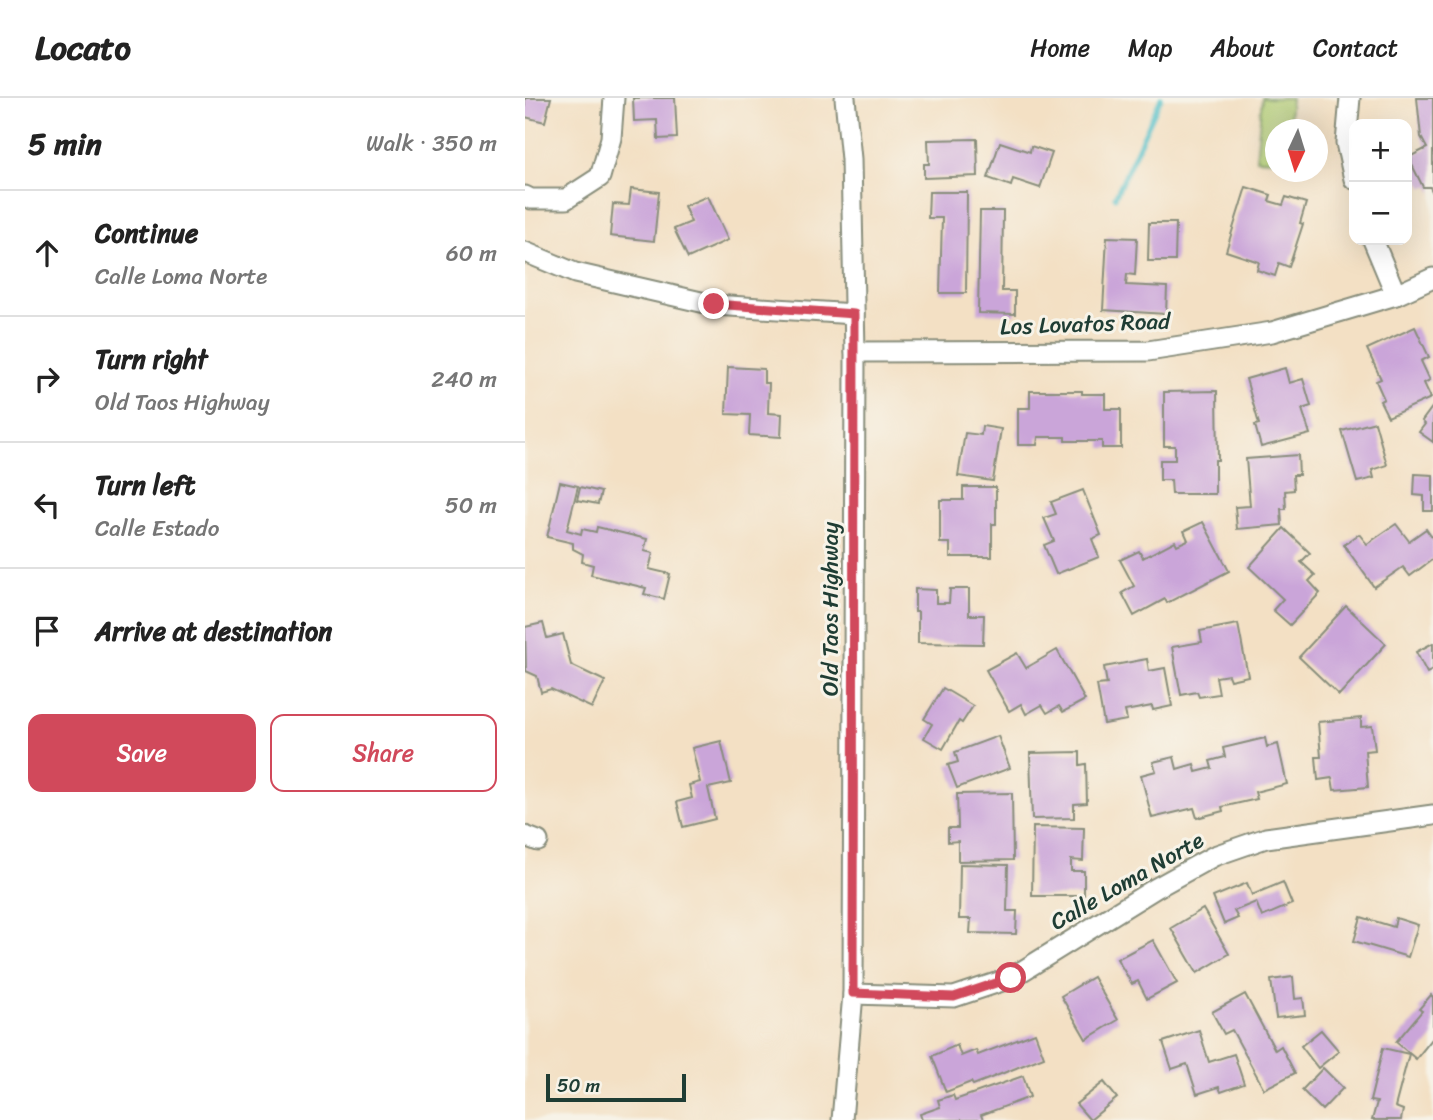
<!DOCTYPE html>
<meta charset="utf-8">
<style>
:root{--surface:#fff;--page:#f6f6f6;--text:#222;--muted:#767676;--line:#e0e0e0;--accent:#d1495b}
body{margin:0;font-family:Sriracha,sans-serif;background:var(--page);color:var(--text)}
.controls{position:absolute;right:21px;top:21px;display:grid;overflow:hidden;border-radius:14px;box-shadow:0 7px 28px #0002}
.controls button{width:63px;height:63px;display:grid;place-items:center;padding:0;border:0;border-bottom:2px solid var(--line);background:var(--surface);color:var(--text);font:35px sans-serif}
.compass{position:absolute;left:740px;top:21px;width:63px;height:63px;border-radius:50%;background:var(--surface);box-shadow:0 7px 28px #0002;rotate:184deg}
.scale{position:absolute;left:21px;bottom:18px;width:140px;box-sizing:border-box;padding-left:7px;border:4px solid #1f3d34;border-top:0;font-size:19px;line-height:24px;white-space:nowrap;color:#1f3d34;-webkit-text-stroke:5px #f7f3e8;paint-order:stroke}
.stop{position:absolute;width:21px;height:21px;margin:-16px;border:5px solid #d1495b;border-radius:50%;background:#fff}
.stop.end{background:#d1495b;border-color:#fff;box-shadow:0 2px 7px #0008}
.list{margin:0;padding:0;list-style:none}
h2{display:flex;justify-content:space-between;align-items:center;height:91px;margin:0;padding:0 28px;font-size:30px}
h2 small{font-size:23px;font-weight:400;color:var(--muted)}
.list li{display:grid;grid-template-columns:46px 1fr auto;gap:21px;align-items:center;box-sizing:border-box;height:126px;padding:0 28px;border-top:2px solid var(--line)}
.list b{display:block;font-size:26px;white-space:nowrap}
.list p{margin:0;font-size:23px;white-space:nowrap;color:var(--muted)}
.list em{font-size:23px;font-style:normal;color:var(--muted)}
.actions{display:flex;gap:14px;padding:21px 28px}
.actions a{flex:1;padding:16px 0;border:2px solid var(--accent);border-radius:14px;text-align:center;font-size:24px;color:var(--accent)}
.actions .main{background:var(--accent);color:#fff}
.icon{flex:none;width:38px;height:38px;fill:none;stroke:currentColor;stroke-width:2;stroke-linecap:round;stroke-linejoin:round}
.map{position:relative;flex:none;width:908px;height:1022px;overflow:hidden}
header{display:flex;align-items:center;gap:42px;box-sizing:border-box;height:98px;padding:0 35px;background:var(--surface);border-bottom:2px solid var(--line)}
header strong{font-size:33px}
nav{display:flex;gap:38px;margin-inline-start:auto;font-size:24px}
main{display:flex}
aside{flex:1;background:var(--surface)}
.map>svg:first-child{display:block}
.green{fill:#b2ce74;stroke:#688654;stroke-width:2}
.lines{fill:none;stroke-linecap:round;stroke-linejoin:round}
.stream{stroke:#51bfc8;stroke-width:5}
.building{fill:#caa5d9}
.minor-casing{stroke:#898e7c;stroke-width:23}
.minor{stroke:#fff;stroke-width:19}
.route{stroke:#d1495b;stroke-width:9}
.labels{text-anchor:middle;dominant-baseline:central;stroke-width:6;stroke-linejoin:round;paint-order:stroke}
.street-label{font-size:23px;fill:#1f3d34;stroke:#f7f3e8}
</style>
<header>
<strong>Locato</strong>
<nav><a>Home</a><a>Map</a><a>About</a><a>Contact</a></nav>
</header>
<main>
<aside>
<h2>5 min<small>Walk · 350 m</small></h2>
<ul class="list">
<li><svg class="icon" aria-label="ahead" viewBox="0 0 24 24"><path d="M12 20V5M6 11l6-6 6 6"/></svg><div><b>Continue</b><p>Calle Loma Norte</p></div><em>60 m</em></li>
<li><svg class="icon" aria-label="right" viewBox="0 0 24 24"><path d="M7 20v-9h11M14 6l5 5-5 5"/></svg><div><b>Turn right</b><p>Old Taos Highway</p></div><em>240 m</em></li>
<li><svg class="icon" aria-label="left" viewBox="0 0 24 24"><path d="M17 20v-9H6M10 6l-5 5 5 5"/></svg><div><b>Turn left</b><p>Calle Estado</p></div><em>50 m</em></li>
<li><svg class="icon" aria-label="arrive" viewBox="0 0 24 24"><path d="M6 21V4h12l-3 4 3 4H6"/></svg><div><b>Arrive at destination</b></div></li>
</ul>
<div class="actions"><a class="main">Save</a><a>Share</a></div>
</aside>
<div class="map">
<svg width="908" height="1022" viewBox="0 0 908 1022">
<rect width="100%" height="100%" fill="#f7f3e8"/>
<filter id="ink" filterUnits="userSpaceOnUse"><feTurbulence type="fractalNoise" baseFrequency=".0143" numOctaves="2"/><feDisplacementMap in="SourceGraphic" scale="14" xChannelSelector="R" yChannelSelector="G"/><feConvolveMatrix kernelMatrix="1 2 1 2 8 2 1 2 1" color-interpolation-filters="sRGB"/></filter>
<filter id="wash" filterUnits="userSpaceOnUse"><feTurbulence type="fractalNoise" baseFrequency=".00686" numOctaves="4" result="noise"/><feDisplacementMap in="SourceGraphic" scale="28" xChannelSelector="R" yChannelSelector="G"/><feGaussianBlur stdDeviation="1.57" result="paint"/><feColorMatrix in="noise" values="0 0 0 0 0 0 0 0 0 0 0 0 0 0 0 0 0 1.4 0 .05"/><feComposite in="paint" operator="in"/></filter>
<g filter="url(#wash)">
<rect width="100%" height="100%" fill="#f3e0c4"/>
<path class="green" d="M737,0H766L763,31L750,32V62L731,61Z"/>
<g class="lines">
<path class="stream" d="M590,99L636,0"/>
</g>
<g id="blocks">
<g class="building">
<path d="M0,0H26L20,24L0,19Z"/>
<path d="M108,0H150L152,40L133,41L132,22L109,23Z"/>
<path d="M892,0H908V95L905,89H898L887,67L886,58L902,50L896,39Z"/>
<path d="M452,41L453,78L399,80V66H404L403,42Z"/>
<path d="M475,44L505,54L506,48L527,55L515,90L488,81L486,88L463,80Z"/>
<path d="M721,89L746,97L744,103L758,107L761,99L781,105L775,125L778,126L764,169L754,165L750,178L732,172L734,164L701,153Z"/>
<path d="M106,91L134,94L129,143L85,138L88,106L104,107Z"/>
<path d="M404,94H442L441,195H415L417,120H403Z"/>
<path d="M183,98L203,142L163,160L149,131L166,124L159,108Z"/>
<path d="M455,113H478L477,193H490V216L453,215Z"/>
<path d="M624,125H651L650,163H623Z"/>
<path d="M582,139L612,140L610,177L602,176L601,187L642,189L641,216L578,212Z"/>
<path d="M890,229L904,259L896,263L905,282L899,285L906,300L863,319L855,303L859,301L851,283L856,281L842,251Z"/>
<path d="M203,269L239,271V285H244L243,315L257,316L256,339L224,337L225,317L201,316Z"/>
<path d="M760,270L764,285L778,281L786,308L777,311L785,336L736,349L730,327L734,326L721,281Z"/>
<path d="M505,293H557V296H580V311H596V350H577V343H540V339H513L512,347H493V310H505Z"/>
<path d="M692,293L693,362H690V396H647L646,382H635V362H650V348H639V294Z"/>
<path d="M908,308V344L894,334L900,326L897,323Z"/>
<path d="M850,324L862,367L847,372L849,380L832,384L817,333Z"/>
<path d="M457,328L476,331L468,383L433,378L440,335L456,337Z"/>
<path d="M773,357L774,377H768L769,392L760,393L761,411H756L757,427L712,431L710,409L725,408L721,361Z"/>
<path d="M890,376L908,377V413H899V398L889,397Z"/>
<path d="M35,384L53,388L42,432L56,436L57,431L71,434L72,429L122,441L119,453L128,455L124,471L145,476L139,501L119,496L121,490L66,477L68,467L57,464L58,456L48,451V445L22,439Z"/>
<path d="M55,389L76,394L73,406L52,402Z"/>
<path d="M438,389H471V426H467V459H425V445H415V402H438Z"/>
<path d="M558,392L576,437L567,441L574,459L531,476L519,447L529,443L519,420L531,416L526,404Z"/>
<path d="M678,424L704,473L642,505L640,501L609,518L597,495L609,488L595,462L614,453L618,460L650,443L652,447L663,442L659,433Z"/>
<path d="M871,426L884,443L901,431L908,441V461L885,478L878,469L849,489L819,447L834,436L842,446Z"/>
<path d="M759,430L785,455L776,464L790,477L784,483L795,495L765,527L748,512L758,501L724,469Z"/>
<path d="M390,491L411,492V505H424L425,491H444V517H459L458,546L393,545V514H390Z"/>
<path d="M821,508L861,546L814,597L774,559Z"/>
<path d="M18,525L22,540L38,536L46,567L80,583L67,610L26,591L16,594L12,578L1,573L0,529Z"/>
<path d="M713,526L723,578L705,582L703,577L691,579L694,596L674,599L672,594L656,597L647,549L677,544L675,533Z"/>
<path d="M908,545V572L902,575L891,554Z"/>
<path d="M532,552L560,602L538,614L534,608L522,615L517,607L501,616L496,606L484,613L461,572L492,555L501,570Z"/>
<path d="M622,561L624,573L640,570L647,608L628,612L627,608L600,613L602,622L579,626L572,587L582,586L579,569Z"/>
<path d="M418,590L448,608L437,625L434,623L418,651L399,640L407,626L399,621Z"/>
<path d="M836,620V629L847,628L850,652L840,653L843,689L809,692L807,680L793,682L791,659H796L793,624Z"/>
<path d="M473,638L485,670L432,690L423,667L433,664L430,654Z"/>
<path d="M740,640L742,649L753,646L762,686L730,694L732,701L697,709L698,713L672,720L669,710L627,720L616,677L631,673L628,664L649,659L652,671L669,666L671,674L687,670L685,663L700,659L698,650Z"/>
<path d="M196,643L206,685L183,690L190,721L158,729L152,704L167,700L164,687L175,684L167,650Z"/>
<path d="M555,654V667L561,666L562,705L549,706V720L507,721L505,655Z"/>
<path d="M487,695L488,762L433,763V743L423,744V730H433L432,696Z"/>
<path d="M508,729L559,730L558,763L546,762V773H559V798H507Z"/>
<path d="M435,766L483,767L482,813H492L491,836L445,835L446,821H434Z"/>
<path d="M758,784L767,806L737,819L731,804L709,813L713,820L699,826L688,799L722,785L727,797Z"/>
<path d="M678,811L704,856L672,875L646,830Z"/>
<path d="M836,819L869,829L871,820L893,827L883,859L829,843Z"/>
<path d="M628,842L652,885L622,901L613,883L607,886L592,861Z"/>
<path d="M568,879L593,922L561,941L536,898Z"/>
<path d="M768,879L770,901L778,900L780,917L751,920L746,882Z"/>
<path d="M720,896L750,952L756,948L770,975L739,991L707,932L699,936L687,914Z"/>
<path d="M906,897L908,899V940L891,961L871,944L897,913L894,911Z"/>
<path d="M674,932L684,964L709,956L719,986L696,994L694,989L672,996L662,966L647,971L638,944Z"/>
<path d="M796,932L814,953L793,970L776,948Z"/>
<path d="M510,935L519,959L448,987L446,984L421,994L407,958L432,947L436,958L451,952L453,957Z"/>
<path d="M858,950L884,956L870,1009L878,1012L876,1022H847L852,1004L845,1003Z"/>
<path d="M798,970L818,990L797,1012L777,992Z"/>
<path d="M498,978L505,999L456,1017L458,1022H397L395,1016L415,1009L413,1002L428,997L430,1002Z"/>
<path d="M579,984L592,1000L565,1022L551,1006Z"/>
</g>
</g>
</g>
<g filter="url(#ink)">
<use href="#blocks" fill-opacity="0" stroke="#898e7c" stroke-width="2"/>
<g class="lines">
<g class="minor-casing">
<g id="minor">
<path d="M825,0L821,45L829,81"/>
<path d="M0,98L6,101H41L75,79L86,40L89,0"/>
<path d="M848,142L871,197"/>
<path d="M0,154L50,175L189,207L329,216"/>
<path d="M330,254L623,253L747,234L871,197L908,180"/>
<path d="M0,738L13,743"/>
<path d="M328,896L429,899L486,880L631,790L689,758L741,740L908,717"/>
<path d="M317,1022L328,896L330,254L326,61L320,0"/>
</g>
</g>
<use href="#minor" class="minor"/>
</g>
</g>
<g class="lines" filter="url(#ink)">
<path class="route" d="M189,206L329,216L328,895L429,899L486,880"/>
</g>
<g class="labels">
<g class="street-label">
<text transform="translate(560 226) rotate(-2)">Los Lovatos Road</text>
<text transform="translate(305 511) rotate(-90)">Old Taos Highway</text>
<text transform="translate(602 783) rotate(-30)">Calle Loma Norte</text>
</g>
</g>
</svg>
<div class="controls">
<button>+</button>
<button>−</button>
</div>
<svg class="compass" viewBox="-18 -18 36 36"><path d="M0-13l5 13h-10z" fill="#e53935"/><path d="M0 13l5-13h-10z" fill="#767676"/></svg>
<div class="scale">50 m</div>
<div class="stop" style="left:486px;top:880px"></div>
<div class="stop end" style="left:189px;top:206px"></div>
</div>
</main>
